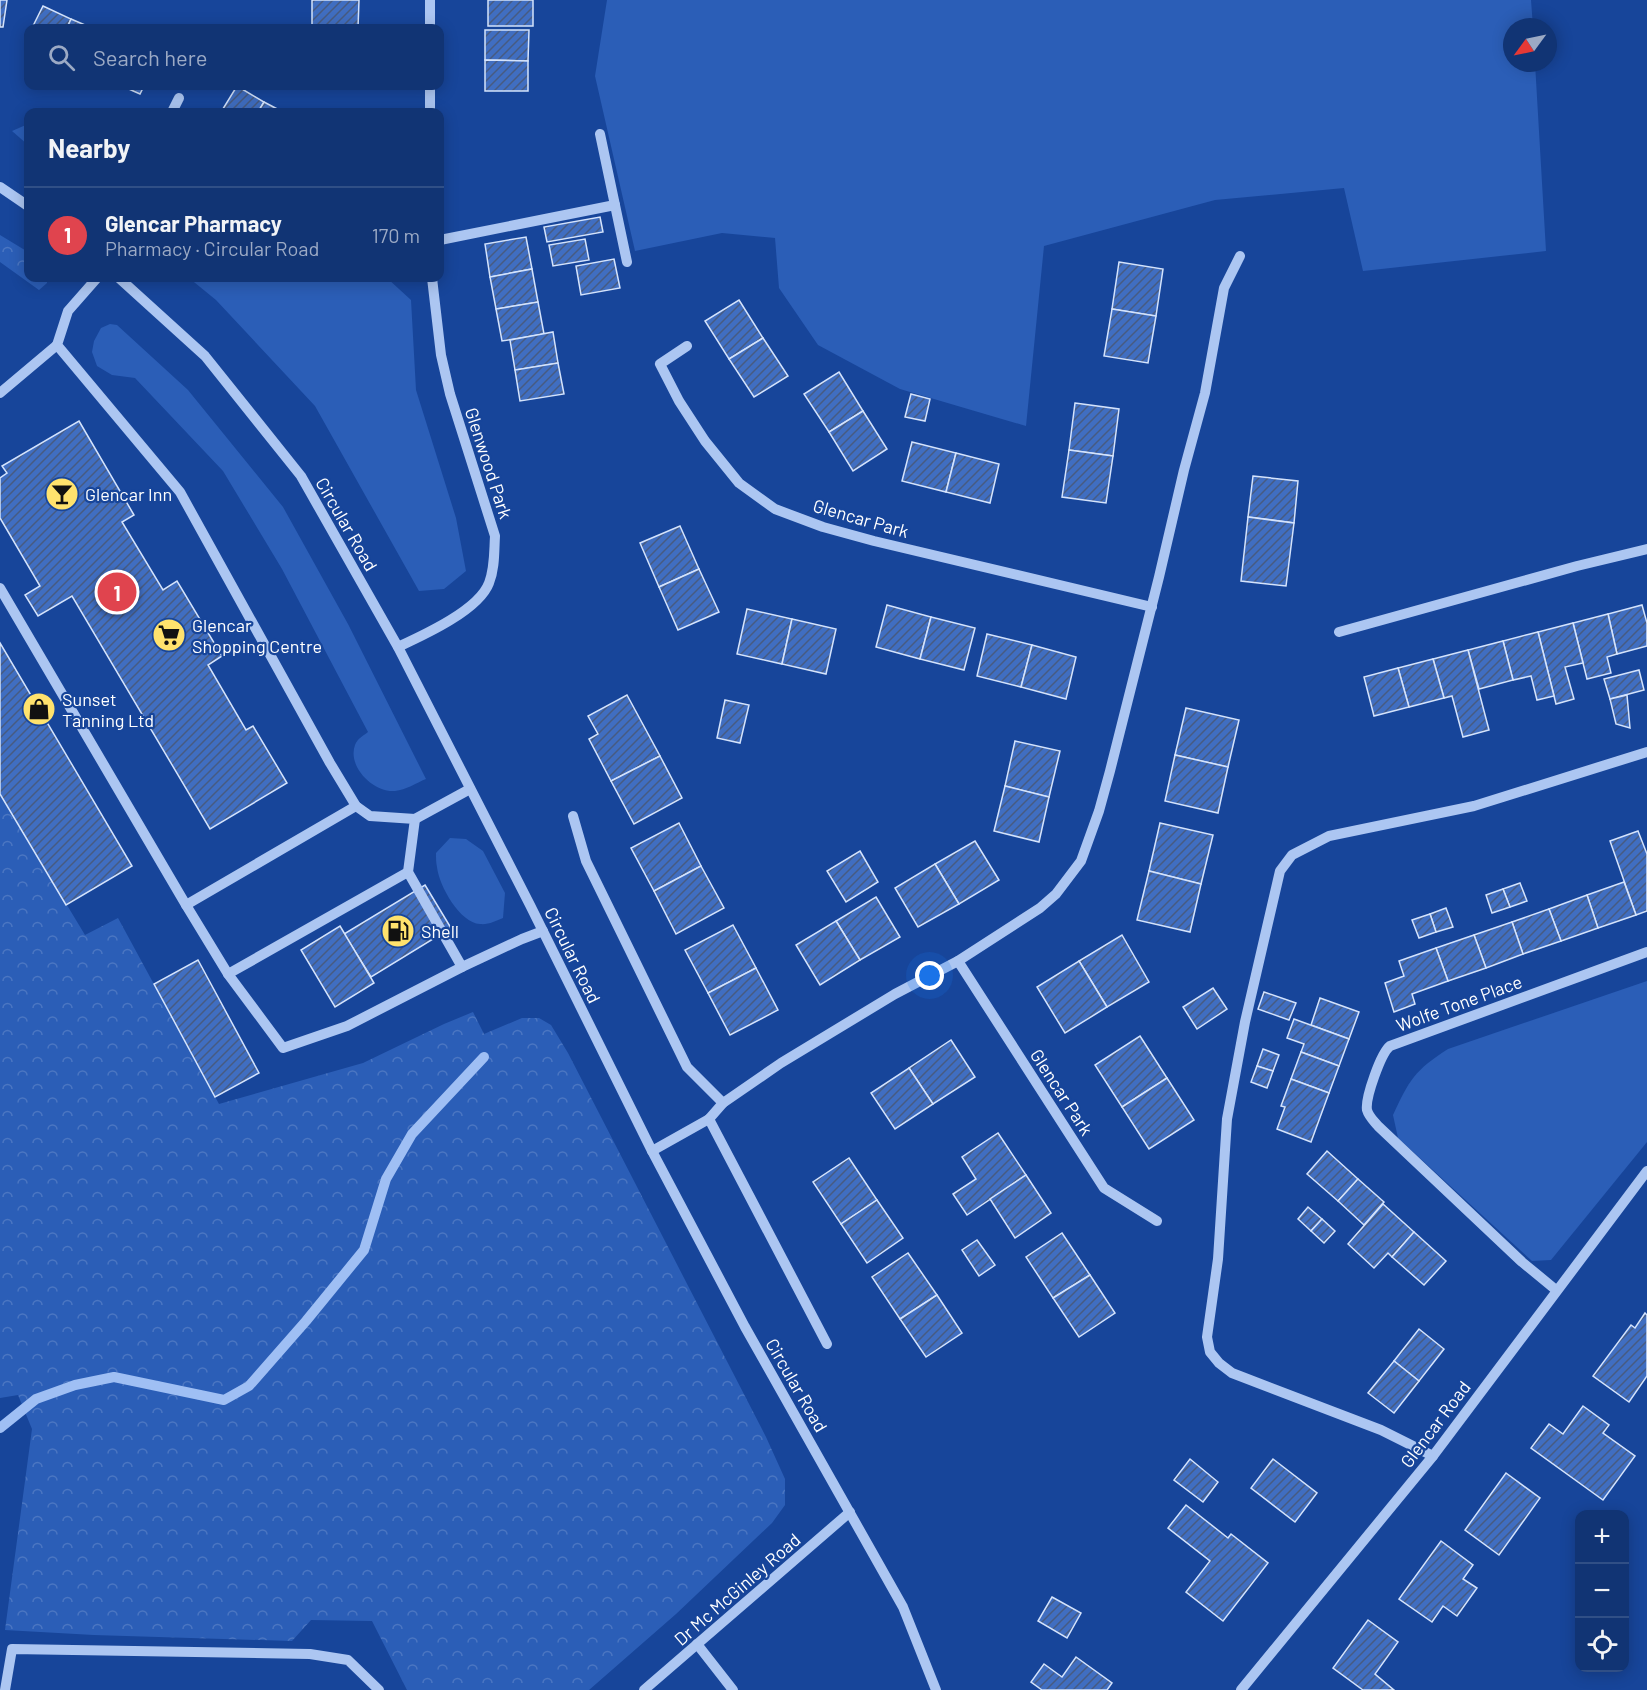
<!DOCTYPE html>
<meta charset="utf-8">
<style>
:root{--surface:#113474;--page:#1a3c79;--text:#f1f3f6;--muted:#9caac5;--line:#304f86;--accent:#ffe26d}
body{margin:0;font-family:Barlow,sans-serif;background:var(--page);color:var(--text)}
.controls{position:absolute;right:18px;bottom:18px;display:grid;overflow:hidden;border-radius:12px;box-shadow:0 3px 15px #0003}
.controls button{width:54px;height:54px;display:grid;place-items:center;padding:0;border:0;border-bottom:2px solid var(--line);background:var(--surface);color:var(--text);font:30px sans-serif}
.compass{position:absolute;left:1503px;top:18px;width:54px;height:54px;border-radius:50%;background:var(--surface);box-shadow:0 3px 15px #0003;rotate:237deg}
.you{position:absolute;left:930px;top:976px;width:21px;height:21px;margin:-15px;border:4px solid #fff;border-radius:50%;background:#1a73e8;box-shadow:0 0 0 9px #1a73e833}
.badge{display:grid;place-items:center;width:39px;height:39px;border-radius:50%;background:var(--accent);color:#fff;font-size:20px;font-weight:700}
.pin{position:absolute;translate:-50% -50%;border:3px solid #fff;box-shadow:0 2px 6px #0006}
.list{margin:0;padding:0;list-style:none}
h2{display:flex;justify-content:space-between;align-items:center;height:78px;margin:0;padding:0 24px;font-size:26px}
h2 small{font-size:20px;font-weight:400;color:var(--muted)}
.list li{display:grid;grid-template-columns:39px 1fr auto;gap:18px;align-items:center;box-sizing:border-box;height:96px;padding:0 24px;border-top:2px solid var(--line)}
.list b{display:block;font-size:22px;white-space:nowrap}
.list p{margin:0;font-size:20px;white-space:nowrap;color:var(--muted)}
.list em{font-size:20px;font-style:normal;color:var(--muted)}
.icon{flex:none;width:33px;height:33px;fill:none;stroke:currentColor;stroke-width:2;stroke-linecap:round;stroke-linejoin:round}
.map{position:relative;flex:none;width:1647px;height:1690px;overflow:hidden}
.search{position:absolute;background:var(--surface);box-shadow:0 3px 15px #0003;left:24px;top:24px;width:420px;height:66px;display:flex;align-items:center;gap:15px;box-sizing:border-box;padding:0 21px;border-radius:12px;color:var(--muted);font-size:22px}
.panel{position:absolute;background:var(--surface);box-shadow:0 3px 15px #0003;left:24px;top:108px;width:420px;height:174px;border-radius:12px}
.map>svg:first-child{display:block}
.green{fill:#2b5eb7}
.park{fill:url(#park-crowns)}
.lines{fill:none;stroke-linecap:round;stroke-linejoin:round}
.stream{stroke:#9fbff4;stroke-width:10}
.building{fill:url(#building-hatch);stroke:#d4e3fc;stroke-width:1.5}
.minor{stroke:#acc6f2;stroke-width:10}
.labels{text-anchor:middle;dominant-baseline:central;stroke-width:4.5;stroke-linejoin:round;paint-order:stroke}
.street-label{font-size:18px;fill:#fff;stroke:#17459a}
.poi-label{font-size:18px;fill:#fff;stroke:#17459a;text-anchor:start}
</style>
<div class="map">
<svg width="1647" height="1690" viewBox="0 0 1647 1690">
<defs>
<pattern id="park-crowns" width="20" height="18" patternUnits="userSpaceOnUse" patternTransform="scale(1.5)"><rect width="20" height="18" fill="#2b5eb7"/><path d="M2 6a3 3 0 1 1 6 0M12 15a3 3 0 1 1 6 0" fill="none" stroke="#4b76c2"/></pattern>
<pattern id="building-hatch" width="6" height="6" patternUnits="userSpaceOnUse" patternTransform="scale(1.5)"><rect width="6" height="6" fill="#406ec1"/><path d="M-1 1l2-2M0 6l6-6M5 7l2-2" fill="none" stroke="#475b81"/></pattern>
</defs>
<rect width="100%" height="100%" fill="#17459a"/>
<g class="green">
<path d="M607,0H1531L1533,27H1512V63H1535L1546,251L1363,271L1344,188L1215,200L1044,246L1026,426L900,389L818,345L779,288L775,238L722,233L635,251L595,76Z"/>
<path d="M28,124V145L12,131Z"/>
<path d="M189,278H387L411,300L416,390L456,518L466,571L444,589L419,591L315,406L216,300Z"/>
<path d="M110,324L117,325L188,390L283,507L348,624L426,779C416,783 406,790 395,791C374,793 347,767 355,745C358,738 363,736 368,732L282,569L223,471L135,378L112,375L97,366L92,352L94,341L101,328Z"/>
<path d="M450,838L466,839L483,851L505,893L503,918C496,921 488,925 480,924C460,923 439,886 437,867C436,863 436,858 436,853Z"/>
<path d="M1647,981V1142L1551,1260L1532,1261L1398,1138L1393,1115C1409,1080 1415,1070 1448,1049Z"/>
</g>
<g class="park">
<path d="M0,235L28,252V278H47V283L39,290L0,262Z"/>
<path d="M0,794L85,935L118,918L219,1104L363,1063L444,1024L473,1012L484,1034L522,1018H539L551,1025L568,1053L618,1150L766,1437L785,1479V1505L772,1523L676,1614L589,1690H407L372,1621L311,1620L292,1641L94,1635L5,1630L32,1429L18,1395L0,1398Z"/>
</g>
<g class="lines">
<path class="stream" d="M0,1428L36,1399L75,1385L114,1377L224,1400L249,1386L306,1321L364,1250L386,1179L412,1134L484,1057"/>
</g>
<g class="building">
<path d="M0,0H7L3,27H0Z"/>
<path d="M312,0H359L358,28H312Z"/>
<rect x="488" y="0" width="45" height="26"/>
<path d="M43,6L71,19L67,28H32Z"/>
<path d="M71,19L92,28H67Z"/>
<path d="M485,30H529L528,61L485,60Z"/>
<path d="M485,60L528,61V91H485Z"/>
<path d="M122,86H144L140,94Z"/>
<path d="M237,86L264,102L258,112H221Z"/>
<path d="M264,102L283,112H258Z"/>
<path d="M600,217L603,232L547,242L544,227Z"/>
<path d="M526,237L532,269L490,277L485,244Z"/>
<path d="M585,239L589,260L553,266L549,245Z"/>
<path d="M614,259L620,288L581,295L576,266Z"/>
<path d="M1119,262L1163,269L1156,316L1112,309Z"/>
<path d="M532,269L538,302L496,309L490,277Z"/>
<path d="M739,300L763,338L729,359L705,321Z"/>
<path d="M538,302L544,334L502,341L496,309Z"/>
<path d="M1112,309L1156,316L1148,363L1104,356Z"/>
<path d="M553,332L558,363L515,370L510,340Z"/>
<path d="M763,338L788,376L754,397L729,359Z"/>
<path d="M558,363L564,394L520,401L515,370Z"/>
<path d="M839,372L863,411L829,432L804,394Z"/>
<path d="M911,394L930,399L925,421L905,417Z"/>
<path d="M1075,403L1119,409L1113,456L1069,450Z"/>
<path d="M863,411L887,449L853,471L829,432Z"/>
<path d="M79,421L134,515L122,522L163,590L177,581L222,656L208,665L246,730L253,726L287,783L210,829L72,596L38,616L25,595L40,586L0,518V478L7,473L2,466Z"/>
<path d="M912,442L956,453L946,492L902,481Z"/>
<path d="M1069,450L1113,456L1106,503L1062,497Z"/>
<path d="M956,453L999,464L990,503L946,492Z"/>
<path d="M1253,476L1298,481L1294,523L1248,517Z"/>
<path d="M1248,517L1294,523L1286,586L1241,581Z"/>
<path d="M680,526L699,569L659,587L640,543Z"/>
<path d="M699,569L719,612L678,630L659,587Z"/>
<path d="M887,605L931,617L920,659L876,647Z"/>
<path d="M1642,605L1647,623V646L1617,654L1608,614Z"/>
<path d="M747,609L792,619L782,664L737,654Z"/>
<path d="M1608,614L1617,654L1607,657L1611,673L1587,679L1573,623Z"/>
<path d="M931,617L975,628L964,670L920,659Z"/>
<path d="M792,619L836,629L826,674L782,664Z"/>
<path d="M1573,623L1583,663L1565,667L1574,699L1556,704L1538,632Z"/>
<path d="M1538,632L1554,696L1537,700L1531,676L1513,680L1503,641Z"/>
<path d="M987,634L1032,645L1021,687L977,676Z"/>
<path d="M1503,641L1513,680L1479,689L1468,650Z"/>
<path d="M0,643L132,866L66,905L0,794Z"/>
<path d="M1032,645L1076,657L1066,699L1021,687Z"/>
<path d="M1468,650L1489,730L1463,737L1452,696L1444,698L1433,659Z"/>
<path d="M1433,659L1444,698L1409,707L1398,668Z"/>
<path d="M1398,668L1409,707L1374,716L1364,677Z"/>
<path d="M1639,670L1644,690L1610,699L1604,679Z"/>
<path d="M627,695L660,756L611,781L589,739L598,734L588,716Z"/>
<path d="M1627,695L1630,728L1616,724L1610,699Z"/>
<path d="M725,700L749,705L740,743L717,738Z"/>
<path d="M1186,708L1239,720L1228,767L1175,755Z"/>
<path d="M1015,741L1060,751L1049,797L1005,786Z"/>
<path d="M1175,755L1228,767L1218,813L1165,801Z"/>
<path d="M660,756L682,798L634,824L611,781Z"/>
<path d="M1005,786L1049,797L1039,842L994,831Z"/>
<path d="M679,823L701,866L654,891L631,848Z"/>
<path d="M1160,823L1213,835L1201,884L1149,871Z"/>
<path d="M1638,831L1647,854V911L1636,915L1610,841Z"/>
<path d="M975,841L999,880L959,904L935,864Z"/>
<path d="M860,851L878,882L846,902L827,871Z"/>
<path d="M935,864L959,904L918,927L895,888Z"/>
<path d="M701,866L724,908L676,934L654,891Z"/>
<path d="M1149,871L1201,884L1190,932L1137,920Z"/>
<path d="M1624,882L1636,915L1598,928L1587,895Z"/>
<path d="M1520,883L1527,901L1510,907L1503,889Z"/>
<path d="M425,885L451,928L371,977L344,934Z"/>
<path d="M1503,889L1510,907L1492,913L1486,895Z"/>
<path d="M1587,895L1598,928L1561,941L1549,909Z"/>
<path d="M876,897L900,937L860,960L836,921Z"/>
<path d="M1446,908L1453,927L1436,932L1430,914Z"/>
<path d="M1549,909L1561,941L1523,954L1512,922Z"/>
<path d="M1430,914L1436,932L1419,938L1412,920Z"/>
<path d="M836,921L860,960L820,985L796,945Z"/>
<path d="M1512,922L1523,954L1486,968L1474,935Z"/>
<path d="M733,925L756,968L708,993L685,950Z"/>
<path d="M340,926L374,983L335,1007L301,950Z"/>
<path d="M1122,935L1149,982L1107,1007L1079,961Z"/>
<path d="M1474,935L1486,968L1448,981L1436,948Z"/>
<path d="M1436,948L1448,981L1412,994L1415,1004L1394,1012L1385,983L1404,976L1399,961Z"/>
<path d="M198,960L259,1073L215,1097L154,984Z"/>
<path d="M1079,961L1107,1007L1065,1033L1037,987Z"/>
<path d="M756,968L778,1010L730,1035L708,993Z"/>
<path d="M1213,988L1227,1009L1197,1029L1183,1007Z"/>
<path d="M1264,992L1296,1003L1289,1020L1258,1009Z"/>
<path d="M1320,998L1359,1012L1349,1039L1311,1025Z"/>
<path d="M1294,1019L1349,1039L1339,1066L1301,1052L1304,1044L1287,1038Z"/>
<path d="M1140,1036L1167,1078L1122,1107L1095,1065Z"/>
<path d="M951,1040L975,1077L933,1104L909,1068Z"/>
<path d="M1263,1049L1279,1055L1273,1071L1257,1066Z"/>
<path d="M1301,1052L1339,1066L1329,1093L1291,1079Z"/>
<path d="M1257,1066L1273,1071L1267,1088L1251,1082Z"/>
<path d="M909,1068L933,1104L895,1129L871,1093Z"/>
<path d="M1167,1078L1194,1120L1149,1149L1122,1107Z"/>
<path d="M1291,1079L1329,1093L1311,1142L1277,1129L1285,1107L1281,1106Z"/>
<path d="M998,1133L1026,1175L967,1215L953,1194L976,1179L962,1157Z"/>
<path d="M1327,1151L1358,1179L1338,1201L1307,1174Z"/>
<path d="M849,1158L877,1200L841,1224L813,1182Z"/>
<path d="M1026,1175L1051,1213L1015,1238L990,1199Z"/>
<path d="M1358,1179L1384,1202L1364,1225L1338,1201Z"/>
<path d="M877,1200L903,1238L867,1263L841,1224Z"/>
<path d="M1383,1204L1414,1232L1392,1257L1388,1253L1374,1268L1348,1244Z"/>
<path d="M1308,1207L1322,1219L1311,1231L1298,1219Z"/>
<path d="M1322,1219L1335,1231L1324,1243L1311,1231Z"/>
<path d="M1414,1232L1446,1261L1424,1285L1392,1257Z"/>
<path d="M1062,1233L1090,1275L1053,1298L1026,1257Z"/>
<path d="M977,1240L995,1265L979,1276L962,1250Z"/>
<path d="M908,1253L937,1295L900,1319L872,1277Z"/>
<path d="M1090,1275L1115,1313L1079,1337L1053,1298Z"/>
<path d="M937,1295L962,1333L926,1357L900,1319Z"/>
<path d="M1645,1313L1647,1315V1376L1629,1402L1593,1376L1631,1325L1635,1328Z"/>
<path d="M1419,1329L1444,1349L1419,1381L1394,1361Z"/>
<path d="M1394,1361L1419,1381L1394,1413L1368,1393Z"/>
<path d="M1583,1406L1609,1425L1603,1433L1635,1456L1603,1500L1531,1448L1549,1424L1563,1434Z"/>
<path d="M1190,1459L1218,1482L1203,1502L1174,1480Z"/>
<path d="M1273,1459L1317,1493L1295,1522L1251,1488Z"/>
<path d="M1506,1473L1540,1498L1499,1555L1465,1530Z"/>
<path d="M1186,1505L1228,1538L1231,1534L1268,1563L1223,1621L1186,1592L1210,1561L1168,1528Z"/>
<path d="M1441,1541L1473,1565L1463,1579L1477,1588L1457,1616L1443,1606L1432,1622L1399,1599Z"/>
<path d="M1052,1597L1081,1613L1067,1638L1038,1621Z"/>
<path d="M1368,1620L1398,1642L1375,1674L1394,1690H1363L1333,1668Z"/>
<path d="M1076,1657L1112,1683L1107,1690H1042L1031,1682L1044,1664L1062,1677Z"/>
</g>
<g class="lines">
<g class="minor">
<path d="M430,0V28"/>
<path d="M172,112L179,98"/>
<path d="M430,112V86"/>
<path d="M600,134L627,262"/>
<path d="M0,187L28,206"/>
<path d="M440,240L615,205"/>
<path d="M97,278L68,311L57,345L180,492L330,763L356,806L370,816L415,819L408,872L462,967L522,939L543,931"/>
<path d="M119,278L205,356L301,476L398,647L530,905L652,1151L745,1327L903,1607L936,1690"/>
<path d="M687,346L660,364L679,401L705,441L739,483L775,509L823,527L874,541L1152,607"/>
<path d="M0,393L57,345"/>
<path d="M0,588L186,905"/>
<path d="M1339,632L1577,566L1647,549"/>
<path d="M398,647C424,635 479,610 489,583C495,568 494,551 495,536L450,394L441,355L432,278"/>
<path d="M573,816L586,861L687,1067L723,1103"/>
<path d="M415,819L470,789"/>
<path d="M408,872L228,974L283,1048L347,1026L462,967"/>
<path d="M958,961L1104,1188L1157,1221"/>
<path d="M228,974L186,905L356,806"/>
<path d="M709,1119L827,1344"/>
<path d="M652,1151L709,1119L723,1103L781,1063L895,994L958,961L1040,908L1056,894L1081,861L1099,811L1110,771L1159,577L1184,470L1205,393L1224,288L1240,256"/>
<path d="M1556,1290L1522,1262L1378,1126C1374,1121 1369,1117 1367,1110C1365,1098 1381,1053 1390,1046L1647,952"/>
<path d="M1433,1456L1381,1430L1232,1373L1219,1363L1210,1352L1207,1337L1218,1259L1227,1119L1245,1022L1280,871L1292,855L1329,836L1474,806L1647,752"/>
<path d="M697,1644L733,1690"/>
<path d="M5,1690L12,1649L310,1654L348,1660L379,1690"/>
<path d="M644,1690L850,1512"/>
<path d="M1241,1690L1433,1456L1647,1171"/>
</g>
</g>
<defs>
<g id="bar-disc" transform="scale(1.725)"><circle r="9.5" fill="#ffe26d" stroke="#17459a"/><path d="M-6-5H6L.8 .8V4.5H3.5V6h-7V4.5H-.8V.8Z" fill="#111"/></g>
<g id="supermarket-disc" transform="scale(1.725)"><circle r="9.5" fill="#ffe26d" stroke="#17459a"/><path d="M-6-5.5h2.5l.6 2H6L4.5 2H-2.5L-4.4-4H-6ZM-1.5 3.2a1.3 1.3 0 1 0 .1 0ZM3 3.2a1.3 1.3 0 1 0 .1 0Z" fill="#111"/></g>
<g id="shop-disc" transform="scale(1.725)"><circle r="9.5" fill="#ffe26d" stroke="#17459a"/><path d="M-5-2.5h2.3a2.7 3.5 0 0 1 5.4 0H5L5.5 6h-11ZM-1.5-2.5h3a1.5 2.3 0 0 0-3 0Z" fill="#111"/></g>
<g id="fuel-disc" transform="scale(1.725)"><circle r="9.5" fill="#ffe26d" stroke="#17459a"/><path d="M-5.5-6h7V0h2V4h1.3V-2.5L3-4.5l.8-.8L6-3V5H2.5V1h-1V6h-7ZM-4.2-4.7v3.2H.2V-4.7Z" fill="#111"/></g>
</defs>
<g fill-rule="evenodd">
<use href="#bar-disc" x="62" y="494"/>
<use href="#supermarket-disc" x="169" y="635"/>
<use href="#shop-disc" x="39" y="709"/>
<use href="#fuel-disc" x="398" y="931"/>
</g>
<g class="labels">
<g class="street-label">
<text transform="translate(489 463) rotate(72)">Glenwood Park</text>
<text transform="translate(861 518) rotate(16)">Glencar Park</text>
<text transform="translate(347 524) rotate(60)">Circular Road</text>
<text transform="translate(573 955) rotate(64)">Circular Road</text>
<text transform="translate(1459 1003) rotate(-20)">Wolfe Tone Place</text>
<text transform="translate(1062 1092) rotate(57)">Glencar Park</text>
<text transform="translate(797 1385) rotate(60)">Circular Road</text>
<text transform="translate(1435 1424) rotate(-53)">Glencar Road</text>
<text transform="translate(737 1589) rotate(-41)">Dr Mc McGinley Road</text>
</g>
<g class="poi-label">
<text x="85" y="494">Glencar Inn</text>
<text x="192" y="625">Glencar<tspan x="192" dy="21">Shopping Centre</tspan></text>
<text x="62" y="699">Sunset<tspan x="62" dy="21">Tanning Ltd</tspan></text>
<text x="421" y="931">Shell</text>
</g>
</g>
</svg>
<div class="controls">
<button>+</button>
<button>−</button>
<button><svg class="icon" aria-label="locate" viewBox="0 0 24 24"><circle cx="12" cy="12" r="6"/><path d="M12 2v4M12 18v4M2 12h4M18 12h4"/></svg></button>
</div>
<svg class="compass" viewBox="-18 -18 36 36"><path d="M0-13l5 13h-10z" fill="#e53935"/><path d="M0 13l5-13h-10z" fill="#9caac5"/></svg>
<div class="you"></div>
<div class="pin badge" style="left:117px;top:592px;background:#e0444e">1</div>
<div class="search"><svg class="icon" aria-label="search" viewBox="0 0 24 24"><circle cx="10" cy="10" r="6"/><path d="M15 15l6 6"/></svg>Search here</div>
<section class="panel">
<h2>Nearby<small></small></h2>
<ul class="list">
<li><span class="badge" style="background:#e0444e">1</span><div><b>Glencar Pharmacy</b><p>Pharmacy · Circular Road</p></div><em>170 m</em></li>
</ul>
</section>
</div>
